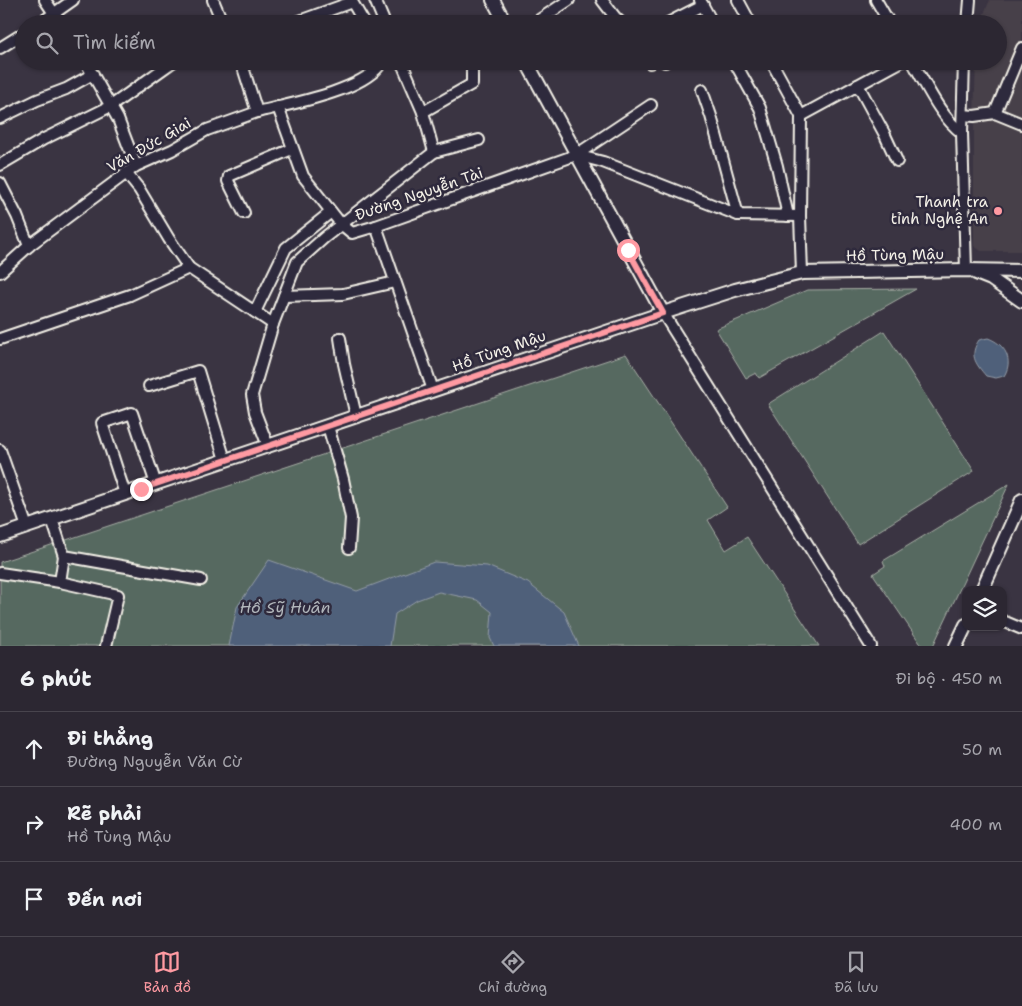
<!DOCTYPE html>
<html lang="vi">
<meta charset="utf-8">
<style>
:root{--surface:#2c2732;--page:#38333e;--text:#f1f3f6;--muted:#a6a5ac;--line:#48444d;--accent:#ff9aa2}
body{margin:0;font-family:"Shantell Sans",sans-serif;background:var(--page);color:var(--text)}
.controls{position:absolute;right:15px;bottom:15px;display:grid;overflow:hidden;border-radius:10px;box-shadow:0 1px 4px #0004}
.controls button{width:45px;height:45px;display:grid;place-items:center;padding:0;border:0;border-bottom:1px solid var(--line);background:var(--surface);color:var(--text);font:25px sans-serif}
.stop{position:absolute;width:15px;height:15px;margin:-11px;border:4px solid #ff9aa2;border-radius:50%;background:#fff}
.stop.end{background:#ff9aa2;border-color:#fff;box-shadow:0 1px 5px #0008}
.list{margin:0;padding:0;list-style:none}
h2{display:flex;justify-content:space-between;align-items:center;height:65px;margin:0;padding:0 20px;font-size:21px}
h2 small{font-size:16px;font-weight:400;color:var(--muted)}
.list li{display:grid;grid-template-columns:32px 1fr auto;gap:15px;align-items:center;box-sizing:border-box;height:75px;padding:0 20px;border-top:1px solid var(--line)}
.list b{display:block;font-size:19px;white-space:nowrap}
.list p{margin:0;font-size:16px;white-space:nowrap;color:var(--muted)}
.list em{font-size:16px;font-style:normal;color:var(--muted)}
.icon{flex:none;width:28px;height:28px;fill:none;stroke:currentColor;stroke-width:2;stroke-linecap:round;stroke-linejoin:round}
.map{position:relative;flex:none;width:1022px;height:646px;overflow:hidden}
.search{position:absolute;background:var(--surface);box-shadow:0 1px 4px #0004;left:15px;right:15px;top:15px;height:55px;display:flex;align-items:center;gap:12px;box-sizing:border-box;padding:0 18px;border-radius:28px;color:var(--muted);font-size:19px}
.sheet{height:290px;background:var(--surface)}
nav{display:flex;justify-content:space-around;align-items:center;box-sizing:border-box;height:70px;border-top:1px solid var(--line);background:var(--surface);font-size:14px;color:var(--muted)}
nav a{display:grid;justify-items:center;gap:2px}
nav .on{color:var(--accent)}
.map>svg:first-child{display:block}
.built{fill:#473f48}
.green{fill:#576961;stroke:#a6ada4}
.water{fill:#50617a;stroke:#929ba6}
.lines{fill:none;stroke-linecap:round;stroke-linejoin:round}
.minor-casing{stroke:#f4f1e8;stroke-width:14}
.major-casing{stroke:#f4f1e8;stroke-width:16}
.minor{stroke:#2f2a3d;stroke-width:10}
.major{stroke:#2f2a3d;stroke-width:12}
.route{stroke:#ff9aa2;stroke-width:6}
.poi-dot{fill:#ff9aa2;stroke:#2f2a3d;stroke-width:2}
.labels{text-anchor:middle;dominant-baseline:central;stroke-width:5;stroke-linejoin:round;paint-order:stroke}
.street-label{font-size:15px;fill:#f4f1e8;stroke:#2f2a3d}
.poi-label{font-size:15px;fill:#f4f1e8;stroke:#2f2a3d;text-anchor:end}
.water-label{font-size:16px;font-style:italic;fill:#b2b7bc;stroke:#2f2a3d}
</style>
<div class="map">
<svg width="1022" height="646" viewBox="0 0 1022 646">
<rect width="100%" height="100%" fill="#3a3442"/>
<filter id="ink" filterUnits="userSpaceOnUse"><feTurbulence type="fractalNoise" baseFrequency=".02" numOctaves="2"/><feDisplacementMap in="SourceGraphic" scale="10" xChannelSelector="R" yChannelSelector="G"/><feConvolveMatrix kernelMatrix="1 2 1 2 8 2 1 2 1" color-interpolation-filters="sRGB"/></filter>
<g filter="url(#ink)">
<path class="built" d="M990,0H1022V251H981L974,246V116L976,61H998V24H981L982,18Z"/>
<g class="green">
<path d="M916,289L759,378L756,373L746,378L716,329L807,290Z"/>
<path d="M884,331L974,471L858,544L768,404Z"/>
<path d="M626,354L727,507L708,520L726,550L747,537L819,646H0V562Z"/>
<path d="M1009,484L933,646H922L873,574L885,566L883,561Z"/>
</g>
<g class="water">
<path d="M988,338C1005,344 1014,360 1004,376L996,378L986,376C975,363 969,355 979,340Z"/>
<path d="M269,560L357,591L434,562L487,566L528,583L564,612L579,646H494L490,638L492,612L477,600L439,592L417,600L395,614L390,646H229L237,607Z"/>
</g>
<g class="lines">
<g class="minor-casing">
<g id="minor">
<path d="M45,0L61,24"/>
<path d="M213,0L223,24"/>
<path d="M351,0L365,24"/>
<path d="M375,0L385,24"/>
<path d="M602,0L615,17L622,24"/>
<path d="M700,0L713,24"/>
<path d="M738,0L751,24"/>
<path d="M876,0L890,24"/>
<path d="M39,24L73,0"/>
<path d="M291,24L352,2"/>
<path d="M533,24L569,0"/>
<path d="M666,24L703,5"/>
<path d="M968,24L970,0"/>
<path d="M0,48L24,33"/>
<path d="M85,61L118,119L136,166"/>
<path d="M649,61L650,63"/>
<path d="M734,61L760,108L777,166L788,216"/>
<path d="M771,61L801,116L800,216L802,273"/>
<path d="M912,61C927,86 939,115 962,133"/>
<path d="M964,61L962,133L966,270"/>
<path d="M665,62L666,61"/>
<path d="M858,85L884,133L897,161"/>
<path d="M702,90L711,116L738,215"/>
<path d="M278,107L303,176L341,224L352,233L376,226L576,155L651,105"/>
<path d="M257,112C290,104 358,92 379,66L378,61"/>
<path d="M423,112L472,84V61"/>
<path d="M995,113L1022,48"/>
<path d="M963,115L974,116L995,113L1022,124"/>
<path d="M801,116L902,61"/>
<path d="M0,118L37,100L66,89L93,74"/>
<path d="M434,152L479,140"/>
<path d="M576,155L603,162L738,215L800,216"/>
<path d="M0,165L44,139L111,106L174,61"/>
<path d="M126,173L139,189L169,239L189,268L273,324"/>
<path d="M0,183L17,216L29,246"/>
<path d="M244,213L228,181L229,176L292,149"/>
<path d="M376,226L433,390"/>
<path d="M0,272L30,245L136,166L172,150L207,130L257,112L241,61"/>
<path d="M284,296L343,294L395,282"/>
<path d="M255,312L286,248L331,212"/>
<path d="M663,313L871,646"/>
<path d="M340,338L344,364L356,416"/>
<path d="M0,339L130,295L189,268"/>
<path d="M149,386L198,371L225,460"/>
<path d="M328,426L343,479L351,518L349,548"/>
<path d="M268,446L255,412L252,395L273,324L297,262L325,237L434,152L423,112L401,61"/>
<path d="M0,450L27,527"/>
<path d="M125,494L102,423L132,413L156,484"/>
<path d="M52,519L64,556L201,580"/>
<path d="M0,573L60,582L118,595L106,646"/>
<path d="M60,582L64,556"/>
<path d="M1003,621L1022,629"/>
</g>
</g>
<g class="major-casing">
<g id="major">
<path d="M493,0L506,24"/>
<path d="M526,61L663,313"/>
<path d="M976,273L991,279L1022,301"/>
<path d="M0,536L663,313L735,290L802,273L966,270L1022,271"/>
<path d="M982,590L1022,500"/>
<path d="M956,646L966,625"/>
</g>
</g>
<use href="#minor" class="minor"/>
<use href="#major" class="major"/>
</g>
</g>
<g class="lines" filter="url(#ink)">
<path class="route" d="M141,489L663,313L628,250"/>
</g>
<circle class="poi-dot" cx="998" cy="211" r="5"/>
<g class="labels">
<g class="street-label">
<text transform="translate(149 145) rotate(-30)">Văn Đức Giai</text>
<text transform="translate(419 194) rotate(-19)">Đường Nguyễn Tài</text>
<text transform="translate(895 255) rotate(-1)">Hồ Tùng Mậu</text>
<text transform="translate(499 351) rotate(-19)">Hồ Tùng Mậu</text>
</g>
<g class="poi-label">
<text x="988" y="202">Thanh tra<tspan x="988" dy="17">tỉnh Nghệ An</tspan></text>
</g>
<g class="water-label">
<text x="285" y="607">Hồ Sỹ Huân</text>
</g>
</g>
</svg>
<div class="controls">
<button><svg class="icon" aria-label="layers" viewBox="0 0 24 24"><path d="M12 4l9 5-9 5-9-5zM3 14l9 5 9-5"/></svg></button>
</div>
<div class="stop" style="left:628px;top:250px"></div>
<div class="stop end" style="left:141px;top:489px"></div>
<div class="search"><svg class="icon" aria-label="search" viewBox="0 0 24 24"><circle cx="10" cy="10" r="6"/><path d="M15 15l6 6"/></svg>Tìm kiếm</div>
</div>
<section class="sheet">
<h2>6 phút<small>Đi bộ · 450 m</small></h2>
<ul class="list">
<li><svg class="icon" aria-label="ahead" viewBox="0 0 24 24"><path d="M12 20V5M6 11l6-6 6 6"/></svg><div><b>Đi thẳng</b><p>Đường Nguyễn Văn Cừ</p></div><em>50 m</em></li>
<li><svg class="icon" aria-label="right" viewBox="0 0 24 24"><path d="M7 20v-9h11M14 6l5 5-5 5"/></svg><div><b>Rẽ phải</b><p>Hồ Tùng Mậu</p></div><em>400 m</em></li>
<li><svg class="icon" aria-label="arrive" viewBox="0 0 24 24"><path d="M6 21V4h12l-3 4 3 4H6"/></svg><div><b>Đến nơi</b></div></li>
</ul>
</section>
<nav>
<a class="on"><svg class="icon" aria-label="map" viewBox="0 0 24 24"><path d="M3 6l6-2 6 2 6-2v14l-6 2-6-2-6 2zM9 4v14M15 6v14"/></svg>Bản đồ</a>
<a><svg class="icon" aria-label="directions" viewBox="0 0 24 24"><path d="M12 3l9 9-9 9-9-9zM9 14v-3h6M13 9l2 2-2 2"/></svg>Chỉ đường</a>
<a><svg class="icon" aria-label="saved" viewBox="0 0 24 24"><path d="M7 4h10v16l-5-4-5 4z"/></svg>Đã lưu</a>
</nav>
